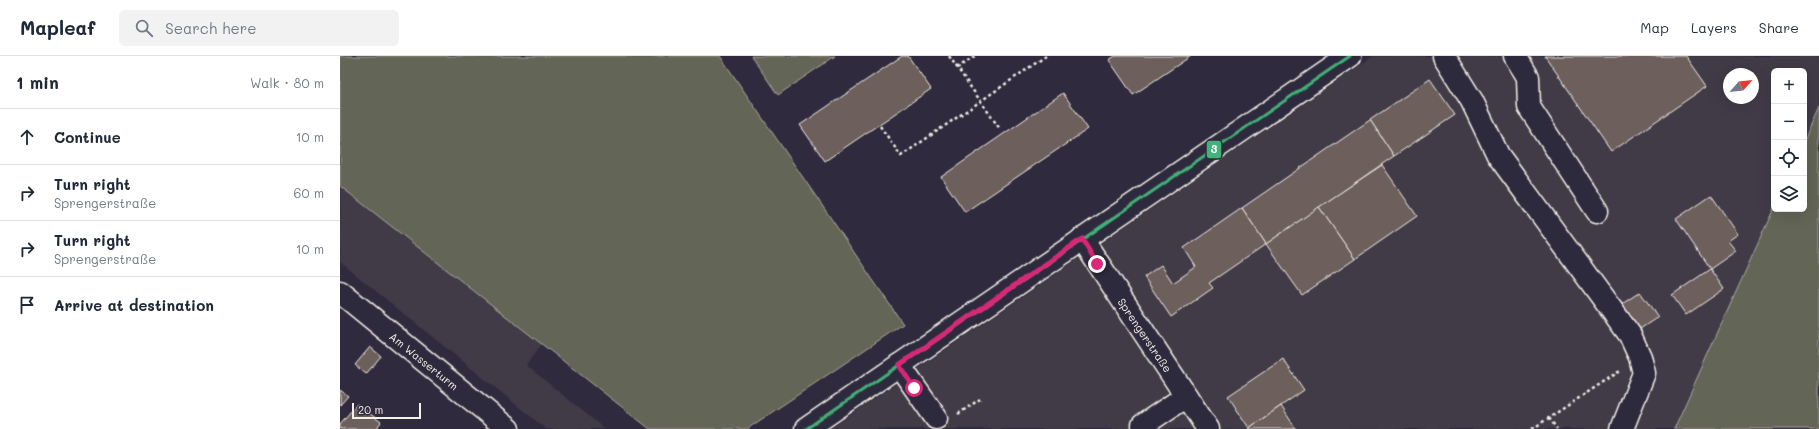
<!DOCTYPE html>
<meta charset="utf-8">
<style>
:root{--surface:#fff;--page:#f2f2f3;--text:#1f2937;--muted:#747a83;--line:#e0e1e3}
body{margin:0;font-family:Mali,sans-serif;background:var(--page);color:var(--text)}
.controls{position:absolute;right:12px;top:12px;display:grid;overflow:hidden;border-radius:6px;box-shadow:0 4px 16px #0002}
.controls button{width:36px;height:36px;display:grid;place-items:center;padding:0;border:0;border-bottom:1px solid var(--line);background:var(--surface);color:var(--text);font:20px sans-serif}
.compass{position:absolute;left:1383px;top:12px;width:36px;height:36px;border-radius:50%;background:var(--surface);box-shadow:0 4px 16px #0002;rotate:63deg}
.scale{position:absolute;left:12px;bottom:10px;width:69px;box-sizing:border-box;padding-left:4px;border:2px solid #f4f1e8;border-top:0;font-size:11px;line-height:14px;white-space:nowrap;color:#f4f1e8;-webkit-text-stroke:3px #2f2a3d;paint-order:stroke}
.stop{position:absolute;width:12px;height:12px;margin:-9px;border:3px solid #db2777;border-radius:50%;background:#fff}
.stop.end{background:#db2777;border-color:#fff;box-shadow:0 1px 4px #0008}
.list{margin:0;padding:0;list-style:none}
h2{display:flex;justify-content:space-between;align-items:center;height:52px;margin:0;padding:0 16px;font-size:17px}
h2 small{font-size:13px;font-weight:400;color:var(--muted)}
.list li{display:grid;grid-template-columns:26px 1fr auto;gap:12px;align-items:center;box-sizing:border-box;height:56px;padding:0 16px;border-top:1px solid var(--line)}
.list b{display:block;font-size:15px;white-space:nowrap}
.list p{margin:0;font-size:13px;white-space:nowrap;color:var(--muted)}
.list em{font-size:13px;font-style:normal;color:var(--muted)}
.icon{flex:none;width:22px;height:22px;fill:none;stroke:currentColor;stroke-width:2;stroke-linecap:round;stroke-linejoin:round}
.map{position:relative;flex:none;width:1479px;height:373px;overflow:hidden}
header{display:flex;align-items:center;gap:24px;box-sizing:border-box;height:56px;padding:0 20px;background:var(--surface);border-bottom:1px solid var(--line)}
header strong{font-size:19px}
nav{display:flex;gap:22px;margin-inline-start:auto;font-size:14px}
.search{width:280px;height:36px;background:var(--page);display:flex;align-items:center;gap:10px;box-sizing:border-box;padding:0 14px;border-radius:6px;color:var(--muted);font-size:15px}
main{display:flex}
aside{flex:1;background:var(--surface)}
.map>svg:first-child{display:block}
.built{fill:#413a46;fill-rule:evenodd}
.green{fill:#646557;stroke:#acaba0}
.building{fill:#6c5f5b;stroke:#f4f1e8}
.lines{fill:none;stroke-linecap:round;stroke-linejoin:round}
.minor-casing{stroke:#f4f1e8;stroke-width:25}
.path{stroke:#f4f1e8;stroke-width:2.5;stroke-dasharray:3 3;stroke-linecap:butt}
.minor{stroke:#2f2a3d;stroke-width:22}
.bus-1-casing{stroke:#2f2a3d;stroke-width:6}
.bus-1{stroke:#43b278;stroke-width:3}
.route{stroke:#db2777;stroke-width:5}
.labels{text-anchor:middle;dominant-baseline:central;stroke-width:3;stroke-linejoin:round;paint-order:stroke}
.street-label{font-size:11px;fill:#f4f1e8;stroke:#2f2a3d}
.line-badge{stroke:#2f2a3d;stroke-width:1.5}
.badge-label{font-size:11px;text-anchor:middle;font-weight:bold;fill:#fff}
</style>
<header>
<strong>Mapleaf</strong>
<div class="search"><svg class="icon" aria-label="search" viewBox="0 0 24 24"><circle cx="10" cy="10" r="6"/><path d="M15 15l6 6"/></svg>Search here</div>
<nav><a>Map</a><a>Layers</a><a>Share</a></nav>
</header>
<main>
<aside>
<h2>1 min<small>Walk · 80 m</small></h2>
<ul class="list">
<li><svg class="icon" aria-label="ahead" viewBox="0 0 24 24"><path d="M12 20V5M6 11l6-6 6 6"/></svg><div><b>Continue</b></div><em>10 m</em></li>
<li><svg class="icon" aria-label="right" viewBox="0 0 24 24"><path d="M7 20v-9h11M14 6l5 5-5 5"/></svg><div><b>Turn right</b><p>Sprengerstraße</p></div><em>60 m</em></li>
<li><svg class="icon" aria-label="right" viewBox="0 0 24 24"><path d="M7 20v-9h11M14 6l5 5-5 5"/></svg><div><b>Turn right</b><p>Sprengerstraße</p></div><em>10 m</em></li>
<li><svg class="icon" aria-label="arrive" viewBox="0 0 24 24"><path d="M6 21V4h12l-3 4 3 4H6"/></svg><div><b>Arrive at destination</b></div></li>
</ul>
</aside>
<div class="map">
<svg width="1479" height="373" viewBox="0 0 1479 373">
<rect width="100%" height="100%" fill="#2f2a3d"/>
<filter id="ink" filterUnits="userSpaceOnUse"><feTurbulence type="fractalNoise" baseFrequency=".025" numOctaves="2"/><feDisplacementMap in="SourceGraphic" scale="8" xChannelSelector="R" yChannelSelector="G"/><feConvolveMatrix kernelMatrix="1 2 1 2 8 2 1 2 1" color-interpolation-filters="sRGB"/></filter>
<g filter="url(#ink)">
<g class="built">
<path d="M1033,0H1479V52L1464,85V15H1434V152L1334,373H490ZM1389,18H1413V42H1389Z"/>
<path d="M0,130L202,288L186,309L265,373H206L0,206Z"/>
</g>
<g class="green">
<path d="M0,0H380L563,268L407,373H310L0,130Z"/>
<path d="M411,0H495L438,39Z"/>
<path d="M1479,52V373H1334L1434,152V153H1464V85Z"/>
</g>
<g class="building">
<path d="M562,0H568L591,33L485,105L460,69Z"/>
<path d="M775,0H851L793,39L769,4Z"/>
<path d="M1205,0H1346L1367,30L1271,96Z"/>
<path d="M1090,23L1115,59L1054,100L1030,64Z"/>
<path d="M723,37L748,73L625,156L601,121Z"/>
<path d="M1030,64L1054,100L926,188L902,152Z"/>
<path d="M1042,109L1077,160L1015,203L979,151Z"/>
<path d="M1371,139L1398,178L1388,185L1396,195L1370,213L1336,163Z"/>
<path d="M979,151L1015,203L962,239L926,188Z"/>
<path d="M902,152L926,188L869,227L873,232L831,261L804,221L821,209L833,227L856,211L844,192Z"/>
<path d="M1370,213L1384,233L1346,259L1332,239Z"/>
<path d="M1300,236L1318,261L1300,273L1282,248Z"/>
<path d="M30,291L41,300L26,318L15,309Z"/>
<path d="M943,303L964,334L909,372L888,340Z"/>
<path d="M0,334L8,340L0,349Z"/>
<path d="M17,348L41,366L36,373H0V368Z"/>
<path d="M941,350L956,373H910L909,372Z"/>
</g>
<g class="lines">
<g class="minor-casing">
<g id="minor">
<path d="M1104,0L1132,45L1158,99L1290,279L1300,301L1304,317L1282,373"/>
<path d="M1175,0L1188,21L1189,51L1257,155"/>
<path d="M742,183L868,373"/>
<path d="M0,236L168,373"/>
<path d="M559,309L596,362"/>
<path d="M803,369L846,340"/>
<path d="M466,373L1010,0"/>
</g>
</g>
<g class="path">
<path d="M609,0L660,73"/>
<path d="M617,12L635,0"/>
<path d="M540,70L561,100L706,0"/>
<path d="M618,358L640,343"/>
<path d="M1209,362L1217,373"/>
<path d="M1192,373L1280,315"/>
</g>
<use href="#minor" class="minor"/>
<g class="bus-1-casing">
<path id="bus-1" d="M466,373L1010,0"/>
</g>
<use href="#bus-1" class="bus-1"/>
</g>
</g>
<g class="lines" filter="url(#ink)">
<path class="route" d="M574,332L559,309L742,183L757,208"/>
</g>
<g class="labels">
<g class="street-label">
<text transform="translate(805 279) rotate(56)">Sprengerstraße</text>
<text transform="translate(84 305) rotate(39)">Am Wasserturm</text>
</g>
</g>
<rect class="line-badge" x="866" y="84" width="16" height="19" rx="4" fill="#43b278"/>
<g class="badge-label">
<text x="874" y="97">3</text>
</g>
</svg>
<div class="controls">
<button>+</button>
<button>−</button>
<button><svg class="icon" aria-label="locate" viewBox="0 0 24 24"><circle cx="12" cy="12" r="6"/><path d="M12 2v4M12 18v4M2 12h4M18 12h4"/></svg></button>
<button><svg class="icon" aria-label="layers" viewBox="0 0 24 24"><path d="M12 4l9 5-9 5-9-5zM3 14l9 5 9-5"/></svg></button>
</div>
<svg class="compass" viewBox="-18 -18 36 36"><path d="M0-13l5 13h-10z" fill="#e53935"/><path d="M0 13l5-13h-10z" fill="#747a83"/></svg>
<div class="scale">20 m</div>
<div class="stop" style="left:574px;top:332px"></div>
<div class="stop end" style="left:757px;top:208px"></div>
</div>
</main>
